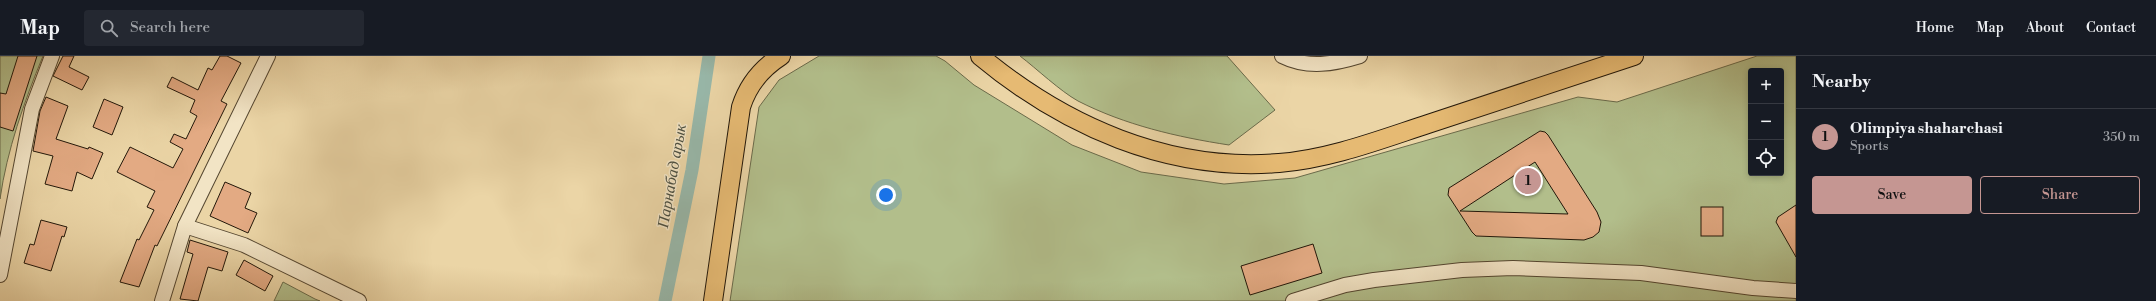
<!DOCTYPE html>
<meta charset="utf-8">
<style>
:root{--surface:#171b24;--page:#242831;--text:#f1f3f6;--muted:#9ea1a6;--line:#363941;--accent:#c59692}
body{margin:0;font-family:"Libre Bodoni",serif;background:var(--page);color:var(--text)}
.controls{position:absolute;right:12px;top:12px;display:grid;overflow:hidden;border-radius:4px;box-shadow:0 2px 6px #0003}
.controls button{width:36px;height:36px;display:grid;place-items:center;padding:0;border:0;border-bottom:1px solid var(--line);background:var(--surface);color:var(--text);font:20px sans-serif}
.you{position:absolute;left:886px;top:139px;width:14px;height:14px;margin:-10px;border:3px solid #fff;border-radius:50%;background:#1a73e8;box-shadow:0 0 0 6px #1a73e833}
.badge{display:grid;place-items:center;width:26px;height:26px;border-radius:50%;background:var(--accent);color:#111;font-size:13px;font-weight:700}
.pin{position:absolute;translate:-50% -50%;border:2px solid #fff;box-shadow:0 1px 4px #0006}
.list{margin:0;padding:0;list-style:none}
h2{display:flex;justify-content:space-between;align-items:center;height:52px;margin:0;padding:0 16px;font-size:17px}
h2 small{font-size:13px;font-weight:400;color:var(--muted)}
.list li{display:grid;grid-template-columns:26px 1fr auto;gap:12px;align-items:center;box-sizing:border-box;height:56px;padding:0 16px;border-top:1px solid var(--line)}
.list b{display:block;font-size:15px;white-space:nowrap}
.list p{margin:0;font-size:13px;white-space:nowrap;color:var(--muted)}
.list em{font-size:13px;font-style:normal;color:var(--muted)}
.actions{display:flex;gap:8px;padding:12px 16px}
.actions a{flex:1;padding:9px 0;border:1px solid var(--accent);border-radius:4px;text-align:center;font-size:14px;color:var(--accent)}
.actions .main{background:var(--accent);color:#111}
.icon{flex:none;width:22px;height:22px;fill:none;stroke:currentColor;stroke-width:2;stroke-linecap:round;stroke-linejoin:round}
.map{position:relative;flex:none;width:1796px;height:245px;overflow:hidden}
header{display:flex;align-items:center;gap:24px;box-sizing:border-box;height:56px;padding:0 20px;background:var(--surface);border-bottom:1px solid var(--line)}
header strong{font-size:19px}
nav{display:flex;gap:22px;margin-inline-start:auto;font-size:14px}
.search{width:280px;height:36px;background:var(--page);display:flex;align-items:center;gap:10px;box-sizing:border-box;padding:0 14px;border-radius:4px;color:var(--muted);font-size:15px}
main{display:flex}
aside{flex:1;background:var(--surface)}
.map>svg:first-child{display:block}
.green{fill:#b2be8b;stroke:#6a6a4a;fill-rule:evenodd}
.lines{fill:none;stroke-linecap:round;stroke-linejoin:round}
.canal{stroke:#98b8aa;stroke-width:13}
.building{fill:#e3aa83;stroke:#221709;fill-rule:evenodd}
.minor-casing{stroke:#544630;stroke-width:16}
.major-casing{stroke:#221709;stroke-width:20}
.minor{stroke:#f2e4c5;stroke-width:14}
.major{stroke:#e6ba73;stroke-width:18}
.labels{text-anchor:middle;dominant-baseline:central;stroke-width:3;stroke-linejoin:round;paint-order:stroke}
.water-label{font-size:16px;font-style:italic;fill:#4b4f41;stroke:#f2e4c5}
</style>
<header>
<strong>Map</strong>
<div class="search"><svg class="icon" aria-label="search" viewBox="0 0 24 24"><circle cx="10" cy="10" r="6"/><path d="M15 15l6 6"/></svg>Search here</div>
<nav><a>Home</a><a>Map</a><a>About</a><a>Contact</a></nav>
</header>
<main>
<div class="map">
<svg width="1796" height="245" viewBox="0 0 1796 245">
<rect width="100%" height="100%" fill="#ebd5a6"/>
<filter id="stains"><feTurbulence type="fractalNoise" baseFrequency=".005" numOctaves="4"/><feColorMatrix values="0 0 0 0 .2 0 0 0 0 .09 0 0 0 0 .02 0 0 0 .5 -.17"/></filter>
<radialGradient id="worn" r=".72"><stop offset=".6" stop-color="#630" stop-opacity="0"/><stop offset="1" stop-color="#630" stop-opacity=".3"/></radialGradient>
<g class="green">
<path d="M0,0H43C24,46 7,94 0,143Z"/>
<path d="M819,0H936L945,5L974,29L1072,89L1141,116L1224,128L1295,122L1578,41L1617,46L1757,0H1796V245H730L759,51L779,24ZM1751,15H1781V117H1751Z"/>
<path d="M1020,0H1227L1275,54L1229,89C1177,81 1125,69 1078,45C1060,35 1037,13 1020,0Z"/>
<path d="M283,226L315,243L320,245H274Z"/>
</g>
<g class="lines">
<path class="canal" d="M665,245L692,114L709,0"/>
</g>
<g class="building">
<path d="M18,0H37L13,75L0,71V37L6,38Z"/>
<path d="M63,0H74L69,11L89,21L82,34L53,20Z"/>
<path d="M220,0H227L241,7L221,45L227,48L157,190L155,189L139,231L120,226L137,183L139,184L154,154L147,151L155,135L117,116L130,91L173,112L183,93L170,86L174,78L186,83L197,60L190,56L195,44L167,31L172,21L198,34L208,12L212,14Z"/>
<path d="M46,41L68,50L56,83L88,93L89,91L103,97L92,123L77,116L72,135L45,128L53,100L33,95L40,55Z"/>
<path d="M104,43L123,51L112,79L93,71Z"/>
<path d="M1540,75L1545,76L1548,79L1597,156L1601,166L1599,176L1593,181L1584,184L1476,180L1472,176L1448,139L1449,132ZM1535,106L1568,158L1460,155Z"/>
<path d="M225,126L251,137L245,152L257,157L248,177L210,160Z"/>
<path d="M1796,149V201L1776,166L1778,161Z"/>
<rect x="1701" y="151" width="22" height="29"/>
<path d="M41,164L67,171L64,181L62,180L51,215L24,207L30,188L34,189Z"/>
<path d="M190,184L228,196L222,215L208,211L198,245L180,243L193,198L187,196Z"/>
<path d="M1313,188L1322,217L1250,239L1241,210Z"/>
<path d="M244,204L273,220L265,235L236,219Z"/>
</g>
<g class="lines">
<g class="minor-casing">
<g id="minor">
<path d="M1282,0C1308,13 1334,8 1360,0"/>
<path d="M185,170L268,0"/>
<path d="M0,219L32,53L52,0"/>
<path d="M162,245L185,170L244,189L359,245"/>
<path d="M1293,245L1345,229L1374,224L1462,214L1513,212L1641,217L1753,232L1796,235"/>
</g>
</g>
<g class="major-casing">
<g id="major">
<path d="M980,0C1064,70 1168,116 1279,107C1330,103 1379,84 1428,68C1497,45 1566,23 1634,0"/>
<path d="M713,245L741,51C748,29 762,12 781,0"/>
</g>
</g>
<use href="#minor" class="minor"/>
<use href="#major" class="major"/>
</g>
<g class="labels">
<g class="water-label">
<text transform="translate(672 120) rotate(-80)">Парнабад арык</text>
</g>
</g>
<rect width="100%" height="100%" filter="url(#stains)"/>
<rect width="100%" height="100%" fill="url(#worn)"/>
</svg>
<div class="controls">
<button>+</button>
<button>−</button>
<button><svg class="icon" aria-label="locate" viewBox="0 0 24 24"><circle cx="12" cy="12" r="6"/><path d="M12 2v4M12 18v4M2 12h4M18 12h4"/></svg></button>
</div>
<div class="you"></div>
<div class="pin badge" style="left:1528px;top:125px">1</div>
</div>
<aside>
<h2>Nearby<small></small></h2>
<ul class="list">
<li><span class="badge">1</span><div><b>Olimpiya shaharchasi</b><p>Sports</p></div><em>350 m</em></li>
</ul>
<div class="actions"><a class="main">Save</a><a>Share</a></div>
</aside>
</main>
